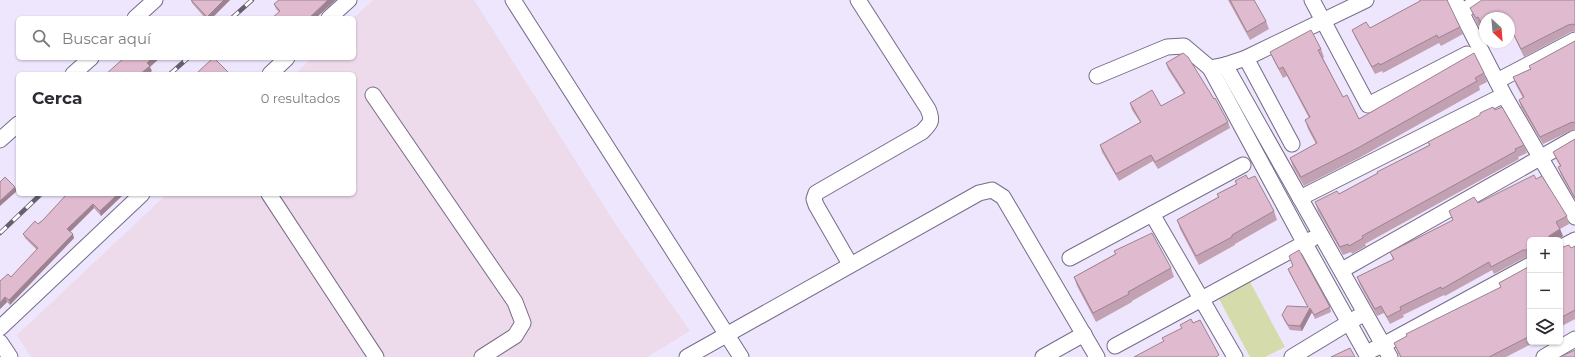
<!DOCTYPE html>
<html lang="es">
<meta charset="utf-8">
<style>
:root{--surface:#fff;--page:#f2f2f3;--text:#2b2b33;--muted:#7c7c81;--line:#e1e1e2}
body{margin:0;font-family:Montserrat,sans-serif;background:var(--page);color:var(--text)}
.controls{position:absolute;right:12px;bottom:12px;display:grid;overflow:hidden;border-radius:6px;box-shadow:0 1px 3px #0004}
.controls button{width:36px;height:36px;display:grid;place-items:center;padding:0;border:0;border-bottom:1px solid var(--line);background:var(--surface);color:var(--text);font:20px sans-serif}
.compass{position:absolute;left:1479px;top:12px;width:36px;height:36px;border-radius:50%;background:var(--surface);box-shadow:0 1px 3px #0004;rotate:154deg}
.list{margin:0;padding:0;list-style:none}
h2{display:flex;justify-content:space-between;align-items:center;height:52px;margin:0;padding:0 16px;font-size:17px}
h2 small{font-size:13px;font-weight:400;color:var(--muted)}
.icon{flex:none;width:22px;height:22px;fill:none;stroke:currentColor;stroke-width:2;stroke-linecap:round;stroke-linejoin:round}
.map{position:relative;flex:none;width:1575px;height:357px;overflow:hidden}
.search{position:absolute;background:var(--surface);box-shadow:0 1px 3px #0004;left:16px;top:16px;width:340px;height:44px;display:flex;align-items:center;gap:10px;box-sizing:border-box;padding:0 14px;border-radius:6px;color:var(--muted);font-size:15px}
.panel{position:absolute;background:var(--surface);box-shadow:0 1px 3px #0004;left:16px;top:72px;width:340px;height:124px;border-radius:6px}
.map>svg:first-child{display:block}
.industrial{fill:#eddaea}
.green{fill:#d6dbab}
.lines{fill:none;stroke-linecap:round;stroke-linejoin:round}
.street-casing{stroke:#766b8a;stroke-width:17}
.street{stroke:#fff;stroke-width:15}
.rail-casing{stroke:#655f6f;stroke-width:4.5}
.rail{stroke:#fff;stroke-width:3;stroke-dasharray:9;stroke-linecap:butt}
.wall{fill:#c1a1b2}
.shaded-wall{fill:#9d8391}
.building{fill:#e0bbcf;stroke:#9d8391}
</style>
<div class="map">
<svg width="1575" height="357" viewBox="0 0 1575 357">
<rect width="100%" height="100%" fill="#eee6fc"/>
<path class="industrial" d="M373,0H474L616,225L690,331L647,357H31L17,335L167,194H354V74H295L312,58H354V18Z"/>
<path class="green" d="M1250,282L1285,347L1265,357H1250L1219,299Z"/>
<g class="lines">
<g class="street-casing">
<g id="street">
<path d="M513,0L741,357"/>
<path d="M1312,0L1368,105L1467,54"/>
<path d="M1455,0L1504,95L1575,217"/>
<path d="M1461,12L1481,0"/>
<path d="M135,18L155,0"/>
<path d="M329,18L349,0"/>
<path d="M1246,58L1292,144"/>
<path d="M1225,65L1390,357"/>
<path d="M1210,68L1304,242L1368,357"/>
<path d="M73,74L91,58"/>
<path d="M270,74L287,58"/>
<path d="M1097,76L1167,47L1184,46L1210,68L1225,65L1246,58L1366,0"/>
<path d="M1497,81L1575,40"/>
<path d="M373,95L515,302L523,323L515,336L482,357"/>
<path d="M0,140L18,124"/>
<path d="M269,194L376,357"/>
<path d="M1300,198L1504,95"/>
<path d="M1152,214L1235,357"/>
<path d="M1560,248L1575,240"/>
<path d="M1070,258L1243,165"/>
<path d="M850,264L816,205L814,199L816,193L922,132C931,123 933,121 928,109L858,0"/>
<path d="M1342,270L1575,138"/>
<path d="M0,328L142,194"/>
<path d="M0,342L10,357"/>
<path d="M1115,346L1312,239"/>
<path d="M1374,349L1383,345L1530,265"/>
<path d="M687,357L979,193L992,190L1003,197L1097,357"/>
<path d="M1043,357L1084,334"/>
<path d="M1292,357L1358,317"/>
<path d="M1544,357L1575,339"/>
</g>
</g>
<use href="#street" class="street"/>
<g class="rail-casing">
<g id="rail">
<path d="M232,18L252,0"/>
<path d="M170,74L188,58"/>
<path d="M0,233L41,194"/>
</g>
</g>
<use href="#rail" class="rail"/>
</g>
<g class="wall">
<path d="M191,0H230L212,18H205L192,3Z"/>
<path d="M336,0L279,12L276,9L274,4Z"/>
<path d="M1228,0H1254L1266,21L1269,29L1250,40Z"/>
<path d="M1419,0H1447L1460,27L1463,34L1441,46L1439,43L1383,73L1382,71L1375,74L1355,37L1352,30L1370,28L1420,1Z"/>
<path d="M1575,0V31L1571,32L1524,57L1510,28H1509V18H1485V32L1481,24L1478,26L1473,15L1470,8Z"/>
<path d="M1575,41V129L1543,144L1521,107L1519,100L1523,98L1516,85L1513,77L1530,69L1529,66Z"/>
<path d="M1321,49L1324,57L1323,58L1343,97L1359,119L1484,73L1487,82L1479,86L1480,90L1359,158L1304,186L1293,167L1290,158L1316,144L1308,129L1305,120L1309,118L1287,76L1283,78L1274,61L1270,52Z"/>
<path d="M1166,63L1214,99L1228,122L1230,128L1158,169L1153,161L1119,181L1102,152L1100,145L1140,122L1132,110L1130,103L1161,106L1184,94L1168,69Z"/>
<path d="M1495,110L1524,145L1527,153L1518,157L1519,159L1365,244L1366,246L1352,254L1351,252L1343,255L1318,211L1315,202L1339,194L1429,145L1428,142Z"/>
<path d="M1575,139V200L1561,175L1558,167L1560,166L1556,159L1553,152Z"/>
<path d="M1248,179L1274,211L1277,220L1235,244V245L1199,265L1180,229L1177,220L1218,197L1217,194L1236,184L1235,181Z"/>
<path d="M1536,179L1567,216L1569,224L1560,229L1563,236L1557,240H1530V257H1526L1494,274L1492,270L1445,296L1444,295L1403,315L1404,317L1390,324L1384,313L1377,316L1360,285L1357,277L1393,259L1390,252L1453,220L1449,211L1478,203Z"/>
<path d="M67,194H124L101,216L94,208L70,232L74,238L10,305L7,302L0,309V281L11,277L37,250L25,238L23,234L43,220Z"/>
<path d="M1575,246V319L1560,327V248H1571Z"/>
<path d="M1114,251L1171,268L1174,277L1132,301V302L1096,322L1077,286L1074,277L1115,254Z"/>
<path d="M1289,256L1330,307L1331,312L1315,319L1312,312L1302,331L1290,330L1284,320L1282,315L1308,307L1290,274L1288,269L1293,266Z"/>
<path d="M1530,266V342H1535L1506,357H1400L1394,343L1501,287L1499,283Z"/>
</g>
<g class="shaded-wall">
<path d="M224,0H230L212,18H207V17Z"/>
<path d="M328,0H336L316,18H309Z"/>
<path d="M152,58H160L150,67L152,71L148,74H140L147,63Z"/>
<path d="M15,187L17,191L0,206V201Z"/>
<path d="M118,194H124L101,216L100,211Z"/>
<path d="M93,204L94,208L69,233L67,229Z"/>
<path d="M1560,229L1563,236L1557,240H1548L1549,236Z"/>
<path d="M73,234L74,238L10,305L9,300Z"/>
<path d="M5,297L7,302L0,309V303Z"/>
<path d="M1310,308L1312,312L1302,331L1300,326Z"/>
</g>
<g class="building">
<path d="M191,0H224L207,17Z"/>
<path d="M279,0H328L309,18H272L280,11L274,4Z"/>
<path d="M1230,0H1254L1266,21L1247,32Z"/>
<path d="M1420,0H1447L1460,27L1438,38L1437,35L1380,65L1379,63L1372,67L1352,30L1366,22L1370,28L1420,1Z"/>
<path d="M1482,0H1575V25L1573,24L1568,25L1521,49L1509,25V18H1485V30L1478,17L1476,18L1470,8Z"/>
<path d="M1311,30L1321,49L1318,50L1343,97L1347,95L1359,119L1474,53L1484,73L1475,78L1477,81L1356,149L1301,177L1290,158L1317,143L1305,120L1310,117L1283,67L1279,69L1270,52Z"/>
<path d="M1575,41V123L1572,122L1540,137L1519,100L1524,97L1513,77L1531,69L1529,66Z"/>
<path d="M1183,53L1188,57L1214,99L1215,98L1228,122L1155,162L1151,155L1116,174L1100,145L1141,122L1130,103L1152,90L1161,106L1185,93L1166,63Z"/>
<path d="M124,58H152L147,63L150,66L140,74H106Z"/>
<path d="M213,58H214L230,74H200L198,72Z"/>
<path d="M1493,107L1495,110L1502,107L1524,145L1515,149L1516,151L1362,236L1363,238L1349,246L1348,244L1340,247L1315,202L1337,191L1339,194L1378,173L1377,172L1430,145L1428,142L1480,115V113Z"/>
<path d="M1575,139V198L1558,167L1561,166L1553,152Z"/>
<path d="M1246,175L1248,179L1255,176L1274,211L1232,235V237L1196,256L1177,220L1219,197L1217,194L1237,184L1235,181Z"/>
<path d="M1534,175L1536,179L1542,176L1567,216L1556,222L1560,229L1549,236L1548,240H1530V250H1523L1491,267L1489,262L1442,289L1441,287L1400,307L1401,310L1387,317L1381,306L1375,309L1357,277L1394,259L1390,252L1453,220L1449,211L1474,197L1478,203Z"/>
<path d="M5,177L15,187L0,201V182Z"/>
<path d="M67,194H118L100,211L93,204L67,229L73,234L9,300L5,297L0,303V281L8,274L11,277L38,248L23,234L35,221L38,224L43,220Z"/>
<path d="M1152,233L1171,268L1128,292L1129,294L1093,313L1074,277L1116,254L1114,251Z"/>
<path d="M1569,245L1571,248L1575,246V310L1560,318V248Z"/>
<path d="M1299,250L1330,307L1314,315L1310,308L1300,326L1288,325L1282,315L1287,306L1308,307L1288,269L1293,266L1289,256Z"/>
<path d="M1530,266V336L1489,357H1401L1394,343L1407,336L1406,334L1501,287L1499,283Z"/>
<path d="M1191,319L1193,323L1200,320L1219,355L1216,357H1134L1164,341L1162,338L1182,328L1180,325Z"/>
<path d="M1350,348L1355,357H1331Z"/>
<path d="M1575,350V357H1560Z"/>
</g>
</svg>
<div class="controls">
<button>+</button>
<button>−</button>
<button><svg class="icon" aria-label="layers" viewBox="0 0 24 24"><path d="M12 4l9 5-9 5-9-5zM3 14l9 5 9-5"/></svg></button>
</div>
<svg class="compass" viewBox="-18 -18 36 36"><path d="M0-13l5 13h-10z" fill="#e53935"/><path d="M0 13l5-13h-10z" fill="#7c7c81"/></svg>
<div class="search"><svg class="icon" aria-label="search" viewBox="0 0 24 24"><circle cx="10" cy="10" r="6"/><path d="M15 15l6 6"/></svg>Buscar aquí</div>
<section class="panel">
<h2>Cerca<small>0 resultados</small></h2>
<ul class="list">
</ul>
</section>
</div>
